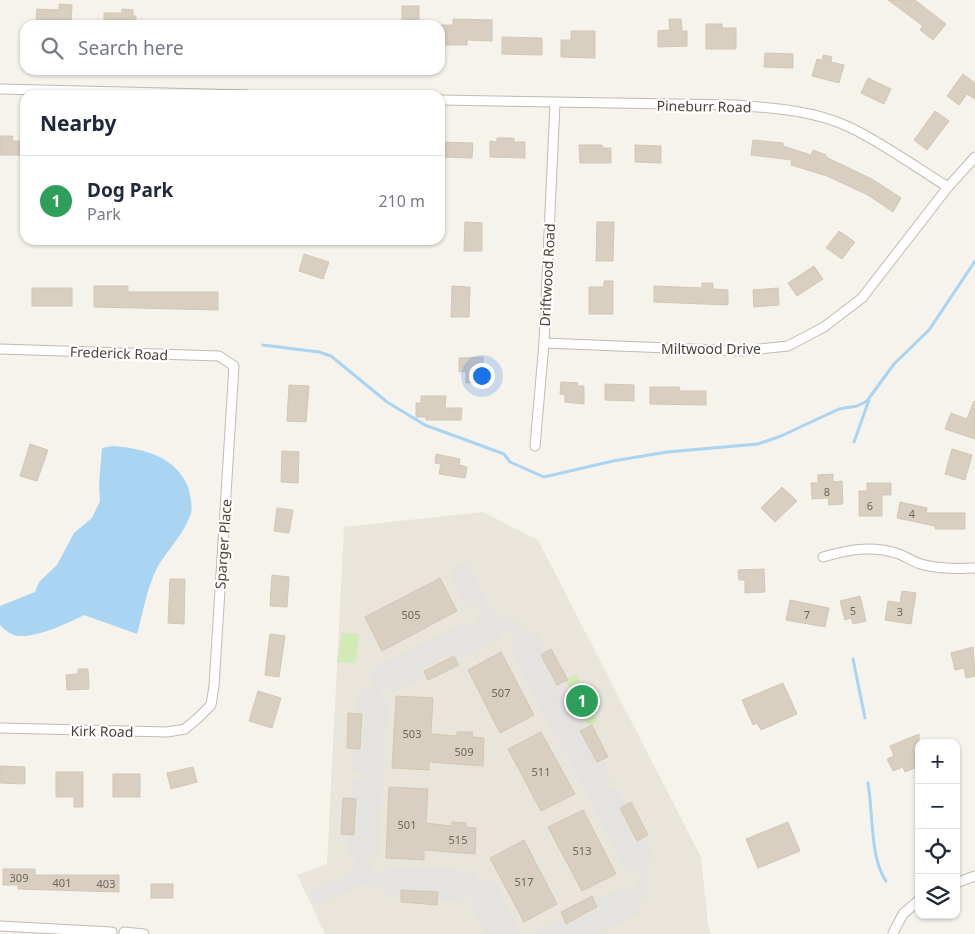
<!DOCTYPE html>
<meta charset="utf-8">
<style>
:root{--surface:#fff;--page:#f6f6f7;--text:#1f2937;--muted:#747a83;--line:#e0e1e3;--accent:#db2777}
body{margin:0;font-family:"Noto Sans",sans-serif;background:var(--page);color:var(--text)}
.controls{position:absolute;right:15px;bottom:15px;display:grid;overflow:hidden;border-radius:10px;box-shadow:0 1px 4px #0004}
.controls button{width:45px;height:45px;display:grid;place-items:center;padding:0;border:0;border-bottom:1px solid var(--line);background:var(--surface);color:var(--text);font:25px sans-serif}
.you{position:absolute;left:481px;top:375px;width:18px;height:18px;margin:-12px;border:4px solid #fff;border-radius:50%;background:#1a73e8;box-shadow:0 0 0 8px #1a73e833}
.badge{display:grid;place-items:center;width:32px;height:32px;border-radius:50%;background:var(--accent);color:#fff;font-size:16px;font-weight:700}
.pin{position:absolute;translate:-50% -50%;border:2px solid #fff;box-shadow:0 1px 5px #0006}
.list{margin:0;padding:0;list-style:none}
h2{display:flex;justify-content:space-between;align-items:center;height:65px;margin:0;padding:0 20px;font-size:21px}
h2 small{font-size:16px;font-weight:400;color:var(--muted)}
.list li{display:grid;grid-template-columns:32px 1fr auto;gap:15px;align-items:center;box-sizing:border-box;height:90px;padding:0 20px;border-top:1px solid var(--line)}
.list b{display:block;font-size:19px;white-space:nowrap}
.list p{margin:0;font-size:16px;white-space:nowrap;color:var(--muted)}
.list em{font-size:16px;font-style:normal;color:var(--muted)}
.icon{flex:none;width:28px;height:28px;fill:none;stroke:currentColor;stroke-width:2;stroke-linecap:round;stroke-linejoin:round}
.map{position:relative;flex:none;width:975px;height:934px;overflow:hidden}
.search{position:absolute;background:var(--surface);box-shadow:0 1px 4px #0004;left:20px;top:20px;width:425px;height:55px;display:flex;align-items:center;gap:12px;box-sizing:border-box;padding:0 18px;border-radius:15px;color:var(--muted);font-size:19px}
.panel{position:absolute;background:var(--surface);box-shadow:0 1px 4px #0004;left:20px;top:90px;width:425px;height:155px;border-radius:15px}
.map>svg:first-child{display:block}
.residential{fill:#eae5da}
.green{fill:#d2eab5}
.parking{fill:#e5e3e0}
.water{fill:#a9d4f2}
.lines{fill:none;stroke-linecap:round;stroke-linejoin:round}
.stream{stroke:#a9d4f2;stroke-width:3}
.building{fill:#d8cfc1;stroke:#d3c7b4}
.street-casing{stroke:#c2bbae;stroke-width:11}
.street{stroke:#fff;stroke-width:9}
.labels{text-anchor:middle;dominant-baseline:central;stroke-width:4.5;stroke-linejoin:round;paint-order:stroke}
.number-label{font-size:11px;fill:#6e675b}
.street-label{font-size:14px;fill:#4b4439;stroke:#fff}
</style>
<div class="map">
<svg width="975" height="934" viewBox="0 0 975 934">
<rect width="100%" height="100%" fill="#f6f3ec"/>
<path class="residential" d="M483,512L538,540L701,857L708,924L711,934H325L297,875L327,864L344,527Z"/>
<g class="green">
<path d="M342,632L359,634L356,663L337,662Z"/>
<path d="M576,674L598,721L589,727L566,681Z"/>
</g>
<path class="parking" d="M467,561L494,612L516,620L527,633L536,631L548,653L541,658L557,689L564,685L574,702L566,708L571,714L578,711L588,730L581,734L597,765L604,761L613,779L606,783L608,790L617,788L627,807L620,811L635,841L645,839L655,859L648,863L650,884L645,897L638,904L640,913L599,934H532L563,918L566,925L599,909L595,901L627,885L633,892L638,885L639,878L637,871L627,874L509,645L516,639L510,631L504,629L498,631L501,638L457,660L453,653L420,670L424,678L393,694L389,687H384L379,695L381,700H388L378,858L368,859L374,872L383,875L385,866L478,871V880L482,882L491,878L520,934H485L470,906L477,900L466,893L464,894L463,902L438,900V894L405,891L404,898L383,897L382,887L361,885L315,906L309,893L349,874L356,866L355,857L347,856L348,836H357L359,801L351,800L352,780H360L362,773L360,771H352L353,750L362,749L365,713L356,712L359,687L368,689L374,680L368,673L377,667L466,621L470,628L473,627L479,614L476,605L467,608L450,572L455,570L456,566Z"/>
<path class="water" d="M112,446C142,448 176,456 188,487C190,495 193,505 191,513C185,533 167,550 157,568C147,587 143,613 137,634L84,615C69,623 38,637 20,636C12,636 6,631 0,625V606L35,592L39,582L57,565L74,533L92,518L100,501L99,484L102,448Z"/>
<g class="lines">
<g class="stream">
<path d="M263,345L319,352L331,356L387,402L425,425L504,454L510,462L544,477L613,461L667,452L758,444L781,436L839,409L857,406L867,401L872,394"/>
<path d="M872,394L894,364L929,330L975,261"/>
<path d="M854,442L869,400"/>
<path d="M853,659L865,718"/>
<path d="M868,783C873,811 870,859 886,881"/>
</g>
</g>
<g class="building">
<path d="M888,0H915L946,24L933,40L920,30L923,26Z"/>
<path d="M59,4L72,5L71,24L36,23L37,9L59,10Z"/>
<rect x="402" y="6" width="17" height="19"/>
<path d="M122,9L133,10V16H136V25H104V13H122Z"/>
<path d="M453,19L492,20V41L467,40V45H440V25H453Z"/>
<path d="M669,19H681L682,31H687V46L658,47V31L670,30Z"/>
<path d="M706,24H722V28H736V49H706Z"/>
<path d="M571,31H595V58L561,57V40H571Z"/>
<path d="M502,37L542,38V55L502,54Z"/>
<path d="M765,53L793,54V68L764,67Z"/>
<path d="M823,55L832,57L831,62L844,65L839,83L812,76L817,59L822,60Z"/>
<path d="M963,74L975,83V99L967,94L959,105L947,96Z"/>
<path d="M868,78L891,89L884,104L861,93Z"/>
<path d="M935,111L949,121L927,150L914,140Z"/>
<path d="M0,136H13L12,141H25V155H0Z"/>
<path d="M497,138H514V142H525V158L490,157V141L497,142Z"/>
<path d="M753,140L783,143V146L811,155L813,150L826,155V157L872,179L901,198L893,212L868,195L827,176L791,165L792,160L751,155Z"/>
<path d="M440,142L473,143L472,158L440,157Z"/>
<path d="M579,145H602L603,148H611V163H580Z"/>
<path d="M635,145L661,146V163L635,162Z"/>
<path d="M465,222L482,223V251H464Z"/>
<path d="M597,222H614L613,261H596Z"/>
<path d="M839,231L855,242L842,259L826,248Z"/>
<path d="M304,254L329,262L323,279L299,271Z"/>
<path d="M814,266L823,279L797,296L788,283Z"/>
<path d="M604,281H613V314H589V287H604Z"/>
<path d="M702,283H713V289L728,290V305L654,302V286L702,288Z"/>
<path d="M94,286H128V292H218V310L94,307Z"/>
<path d="M452,286L470,287L469,317H451Z"/>
<rect x="32" y="288" width="40" height="18"/>
<path d="M778,288L779,305L754,307L753,290Z"/>
<path d="M483,357V382L466,383V371L459,372V358Z"/>
<path d="M561,382L578,383L577,386H584V404L565,402V395L560,394Z"/>
<path d="M605,384L634,385V401L605,400Z"/>
<path d="M289,385L309,386L306,422L287,421Z"/>
<path d="M650,387H679L680,391H706V405L650,404Z"/>
<path d="M421,396H446L445,408H462L461,420H426V417H416V403H421Z"/>
<path d="M974,401L975,439L945,429L951,413L967,419Z"/>
<path d="M30,444L48,450L37,481L20,476Z"/>
<path d="M952,449L972,455L965,480L945,474Z"/>
<path d="M282,451L299,452L298,483L281,482Z"/>
<path d="M436,454L460,459L459,465L467,467L465,478L439,474L441,464L435,463Z"/>
<path d="M833,474V482L842,481L843,504L829,505L828,498L812,499L811,483H818V475Z"/>
<path d="M867,483H891V495H882V516H859V491H867Z"/>
<path d="M782,487L797,501L775,522L761,508Z"/>
<path d="M900,502L927,508L926,513H965V529H935V526L897,518Z"/>
<path d="M277,508L293,510L289,533L274,531Z"/>
<path d="M764,569L765,592L745,593V580H739L738,570Z"/>
<path d="M272,575L289,577L287,607L270,606Z"/>
<path d="M440,578L457,611L382,651L365,617Z"/>
<path d="M170,579H185L184,624L168,623Z"/>
<path d="M902,591L916,593L911,624L885,620L888,601L900,603Z"/>
<path d="M860,596L866,621L853,624L851,618L845,620L840,601Z"/>
<path d="M790,600L829,608L825,627L786,620Z"/>
<path d="M270,634L285,636L279,677L265,675Z"/>
<path d="M973,647L975,676L966,678L964,668L955,670L951,653Z"/>
<path d="M551,649L568,680L557,685L541,655Z"/>
<path d="M501,652L534,715L500,733L468,670Z"/>
<path d="M454,656L459,665L428,680L424,671Z"/>
<path d="M78,669H88L89,689L67,690L66,675L78,674Z"/>
<path d="M783,683L797,714L761,730L757,723L753,725L742,700Z"/>
<path d="M258,691L281,698L272,728L249,721Z"/>
<path d="M396,696L433,698L431,734L457,736V732H473L472,737L484,738L483,766L429,762V770L392,768Z"/>
<path d="M348,713L362,714L360,749L347,748Z"/>
<path d="M592,725L608,757L597,762L580,731Z"/>
<path d="M541,732L575,794L541,811L508,749Z"/>
<path d="M919,734V766L905,772L903,767L893,771L887,759L894,756L890,746Z"/>
<path d="M0,766L25,767V784L0,783Z"/>
<path d="M193,767L197,782L171,789L167,773Z"/>
<path d="M56,772H83V807H74V797H56Z"/>
<rect x="113" y="774" width="27" height="23"/>
<path d="M389,787L428,789L426,823L452,826V822L466,823V827L476,828L475,854L424,850V860L386,858Z"/>
<path d="M343,798L356,799L354,835L341,834Z"/>
<path d="M631,802L648,835L637,841L620,808Z"/>
<path d="M583,810L616,874L582,891L548,827Z"/>
<path d="M788,822L800,851L758,868L746,839Z"/>
<path d="M524,840L557,904L524,922L490,858Z"/>
<path d="M3,869H35V875H119V892L18,889V885H3Z"/>
<rect x="151" y="884" width="22" height="14"/>
<path d="M401,890L438,892L437,905L401,902Z"/>
<path d="M592,896L597,907L566,924L561,912Z"/>
</g>
<g class="lines">
<g class="street-casing">
<g id="street">
<path d="M0,89L247,95"/>
<path d="M440,100L735,105C772,108 812,110 847,126C880,141 917,168 948,187"/>
<path d="M544,343L742,351L788,346L824,327L862,298L948,187L975,157"/>
<path d="M0,349L219,356L234,366L214,686L211,705L199,717L185,729L167,732L0,728"/>
<path d="M535,446L544,343L555,103"/>
<path d="M823,557C847,550 871,545 896,553C906,556 914,563 924,565C942,569 958,569 975,568"/>
<path d="M956,883L975,876"/>
<path d="M0,926L112,932"/>
<path d="M124,932L144,934"/>
<path d="M893,933L903,914L919,900"/>
</g>
</g>
<use href="#street" class="street"/>
</g>
<g class="labels">
<g class="number-label">
<text x="827" y="491">8</text>
<text x="870" y="505">6</text>
<text x="912" y="513">4</text>
<text x="853" y="610">5</text>
<text x="900" y="611">3</text>
<text x="411" y="614">505</text>
<text x="807" y="614">7</text>
<text x="501" y="692">507</text>
<text x="412" y="733">503</text>
<text x="464" y="751">509</text>
<text x="541" y="771">511</text>
<text x="407" y="824">501</text>
<text x="458" y="839">515</text>
<text x="582" y="850">513</text>
<text x="19" y="877">309</text>
<text x="524" y="881">517</text>
<text x="62" y="882">401</text>
<text x="106" y="883">403</text>
</g>
<g class="street-label">
<text transform="translate(704 106) rotate(1)">Pineburr Road</text>
<text transform="translate(547 275) rotate(-87)">Driftwood Road</text>
<text x="711" y="348">Miltwood Drive</text>
<text transform="translate(119 353) rotate(2)">Frederick Road</text>
<text transform="translate(223 544) rotate(-86)">Sparger Place</text>
<text transform="translate(102 731) rotate(1)">Kirk Road</text>
</g>
</g>
</svg>
<div class="controls">
<button>+</button>
<button>−</button>
<button><svg class="icon" aria-label="locate" viewBox="0 0 24 24"><circle cx="12" cy="12" r="6"/><path d="M12 2v4M12 18v4M2 12h4M18 12h4"/></svg></button>
<button><svg class="icon" aria-label="layers" viewBox="0 0 24 24"><path d="M12 4l9 5-9 5-9-5zM3 14l9 5 9-5"/></svg></button>
</div>
<div class="you"></div>
<div class="pin badge" style="left:582px;top:701px;background:#2e9e5b">1</div>
<div class="search"><svg class="icon" aria-label="search" viewBox="0 0 24 24"><circle cx="10" cy="10" r="6"/><path d="M15 15l6 6"/></svg>Search here</div>
<section class="panel">
<h2>Nearby<small></small></h2>
<ul class="list">
<li><span class="badge" style="background:#2e9e5b">1</span><div><b>Dog Park</b><p>Park</p></div><em>210 m</em></li>
</ul>
</section>
</div>
